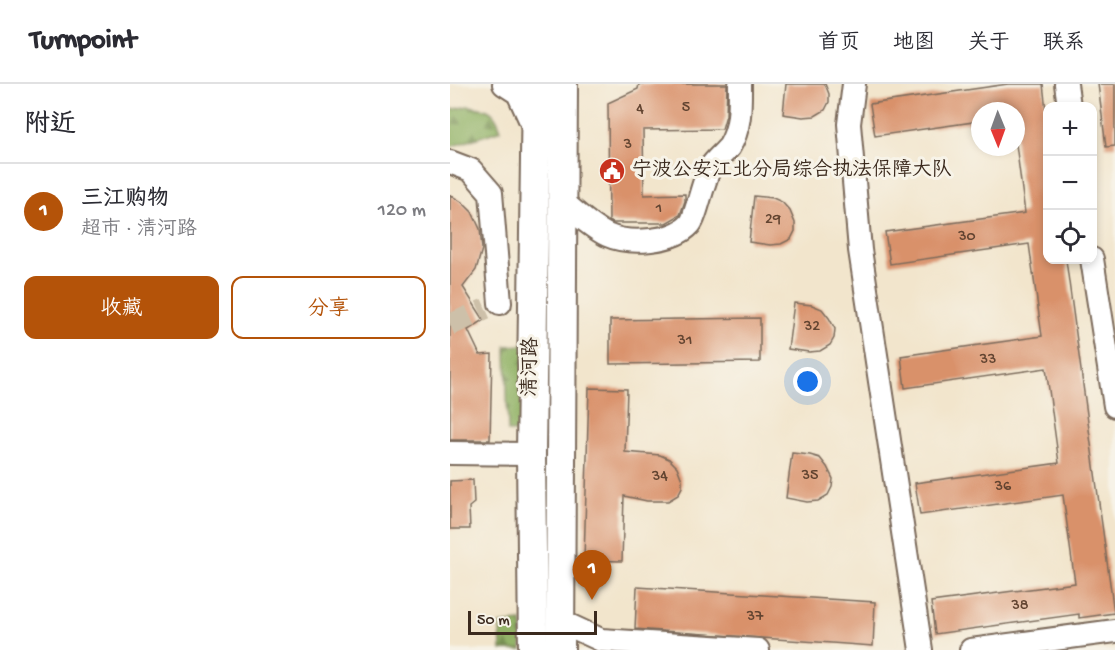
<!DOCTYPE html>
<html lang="zh">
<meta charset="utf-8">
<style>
:root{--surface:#fff;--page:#f2f2f3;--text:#2b2b33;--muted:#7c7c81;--line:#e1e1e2;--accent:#b45309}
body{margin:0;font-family:"Gochi Hand","LXGW WenKai TC",sans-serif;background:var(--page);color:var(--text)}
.controls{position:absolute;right:18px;top:18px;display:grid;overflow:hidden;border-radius:12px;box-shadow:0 3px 9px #0003}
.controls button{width:54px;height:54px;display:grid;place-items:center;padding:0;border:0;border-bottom:2px solid var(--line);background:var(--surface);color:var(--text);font:30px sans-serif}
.compass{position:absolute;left:521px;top:18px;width:54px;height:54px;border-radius:50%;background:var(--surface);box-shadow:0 3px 9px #0003;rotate:179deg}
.scale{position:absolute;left:18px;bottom:15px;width:129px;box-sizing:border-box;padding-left:6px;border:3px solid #3b2a1e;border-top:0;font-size:16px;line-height:21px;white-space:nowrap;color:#3b2a1e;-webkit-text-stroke:4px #f7f3e8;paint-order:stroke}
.you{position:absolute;left:358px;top:298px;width:21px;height:21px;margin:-15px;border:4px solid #fff;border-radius:50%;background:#1a73e8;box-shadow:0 0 0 9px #1a73e833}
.badge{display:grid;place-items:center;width:39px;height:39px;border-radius:50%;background:var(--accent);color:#fff;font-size:20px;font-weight:700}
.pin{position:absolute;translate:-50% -50px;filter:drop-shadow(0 2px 3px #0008)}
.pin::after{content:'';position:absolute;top:32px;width:21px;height:18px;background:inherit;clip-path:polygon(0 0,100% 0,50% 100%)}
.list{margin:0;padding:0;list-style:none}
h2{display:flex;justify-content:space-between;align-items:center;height:78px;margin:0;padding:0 24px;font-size:26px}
h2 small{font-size:20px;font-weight:400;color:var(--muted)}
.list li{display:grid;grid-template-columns:39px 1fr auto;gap:18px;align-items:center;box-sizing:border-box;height:96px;padding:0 24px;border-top:2px solid var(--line)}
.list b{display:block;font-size:22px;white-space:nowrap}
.list p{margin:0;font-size:20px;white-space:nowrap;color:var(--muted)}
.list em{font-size:20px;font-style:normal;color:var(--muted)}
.actions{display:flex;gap:12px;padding:18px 24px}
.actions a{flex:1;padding:14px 0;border:2px solid var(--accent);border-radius:12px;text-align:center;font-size:21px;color:var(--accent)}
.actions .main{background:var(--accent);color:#fff}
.icon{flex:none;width:33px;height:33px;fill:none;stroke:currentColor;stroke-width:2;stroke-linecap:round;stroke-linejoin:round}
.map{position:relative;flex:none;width:665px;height:566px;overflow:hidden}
header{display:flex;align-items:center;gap:36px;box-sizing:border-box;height:84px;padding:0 30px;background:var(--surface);border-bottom:2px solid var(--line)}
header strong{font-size:28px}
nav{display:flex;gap:33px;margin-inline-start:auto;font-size:21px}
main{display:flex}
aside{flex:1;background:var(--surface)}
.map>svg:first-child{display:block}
.forest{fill:url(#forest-firs);stroke:#676e42;stroke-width:1.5}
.building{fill:#d9916b}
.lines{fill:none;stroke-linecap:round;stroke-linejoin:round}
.minor-tunnel{stroke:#cdc0a9;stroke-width:22;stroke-dasharray:22 11;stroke-linecap:butt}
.minor-casing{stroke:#7b6b5b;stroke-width:26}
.major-casing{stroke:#7b6b5b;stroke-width:32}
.minor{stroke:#fff;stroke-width:22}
.major{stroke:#fff;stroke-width:28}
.labels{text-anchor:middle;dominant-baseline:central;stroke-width:6;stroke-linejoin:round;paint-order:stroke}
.number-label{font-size:16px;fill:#624431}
.poi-label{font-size:20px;fill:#3b2a1e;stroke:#f7f3e8;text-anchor:start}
.street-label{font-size:20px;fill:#3b2a1e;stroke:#f7f3e8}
</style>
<header>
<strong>Turnpoint</strong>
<nav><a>首页</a><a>地图</a><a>关于</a><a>联系</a></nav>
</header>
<main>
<aside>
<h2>附近<small></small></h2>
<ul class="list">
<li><span class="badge">1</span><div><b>三江购物</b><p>超市 · 清河路</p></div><em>120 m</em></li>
</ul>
<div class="actions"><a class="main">收藏</a><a>分享</a></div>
</aside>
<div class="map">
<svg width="665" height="566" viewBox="0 0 665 566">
<defs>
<pattern id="forest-firs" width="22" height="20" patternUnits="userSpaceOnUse" patternTransform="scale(1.5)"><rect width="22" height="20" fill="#93b367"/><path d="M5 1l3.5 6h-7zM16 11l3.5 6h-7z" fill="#799254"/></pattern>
</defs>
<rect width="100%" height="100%" fill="#f7f3e8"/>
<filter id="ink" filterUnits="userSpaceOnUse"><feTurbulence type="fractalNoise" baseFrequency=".0167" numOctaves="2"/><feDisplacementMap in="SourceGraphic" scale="12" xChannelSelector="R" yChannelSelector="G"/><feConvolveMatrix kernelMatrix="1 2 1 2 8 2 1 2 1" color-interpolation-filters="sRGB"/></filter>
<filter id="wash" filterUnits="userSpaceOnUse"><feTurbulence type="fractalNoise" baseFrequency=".008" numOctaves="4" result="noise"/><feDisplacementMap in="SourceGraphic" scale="24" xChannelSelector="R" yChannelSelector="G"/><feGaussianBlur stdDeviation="1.35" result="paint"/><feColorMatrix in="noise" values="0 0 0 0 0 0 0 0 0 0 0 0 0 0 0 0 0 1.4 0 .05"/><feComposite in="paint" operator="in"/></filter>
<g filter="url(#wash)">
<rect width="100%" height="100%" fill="#f2e5cc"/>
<g class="forest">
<path d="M18,22C39,25 44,25 51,46L0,63V26Z"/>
<path d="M77,261V347L58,348L56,262Z"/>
<path d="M72,538V566H51L50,540Z"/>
</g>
<g id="blocks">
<g class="building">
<path d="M189,0H277L276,31L272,45L193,46L194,111L235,110V117L230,131L216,139H163L159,137L158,19L188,5Z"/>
<path d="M336,0H375L379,10V18L375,26L365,32L353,33L333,30Z"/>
<path d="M558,0H593L597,35V176H616L664,529L629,534V530L485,550L481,518L625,499L613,411L470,431L465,399L609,379L596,284L455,304L451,272L592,252L579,160L440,180L435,148L575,129L566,60V27H530V37L425,52L420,20Z"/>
<path d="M648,0H665V62L656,63Z"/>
<path d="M0,111L12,118L22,128L30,145L32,165L26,186L13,203L34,236L18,246L30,271L42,270L40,356H0Z"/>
<path d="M304,112L323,114L332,118L340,127L345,139V147L341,155L331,160L320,161L299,158Z"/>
<path d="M344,219L362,221L372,225L379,234L385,245L384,254L380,261L370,267L359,268L338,265Z"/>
<path d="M310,234V278L160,280V236Z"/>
<path d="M139,304L177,305L175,368L210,371L219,375L227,383L232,396V403L228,411L218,417H197L174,412L172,477L134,476Z"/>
<path d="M342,369L360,371L370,374L377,383L383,395L382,403L378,411L368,417L357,418L336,414Z"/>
<path d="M23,396L24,419L19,423L20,445H0V397Z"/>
<path d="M187,503L425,518L423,562L185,545Z"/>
</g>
</g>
</g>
<g filter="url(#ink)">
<use href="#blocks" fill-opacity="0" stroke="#7b6b5b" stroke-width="1.5"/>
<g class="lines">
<path class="minor-tunnel" d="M0,241L36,225"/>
<g class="minor-casing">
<g id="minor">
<path d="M54,0L68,9L84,44"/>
<path d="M404,0L399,40L410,166L471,566"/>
<path d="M616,0L619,22"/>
<path d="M0,78L21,86L41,109L50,219"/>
<path d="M113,118C126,129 141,143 157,151C179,161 224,158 240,140C246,133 253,97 260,84C265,76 273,70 279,63C291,44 290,21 290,0"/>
<path d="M642,175L665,322"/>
<path d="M0,369L81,370"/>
<path d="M110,537L151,556L308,566"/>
<path d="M521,566L665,547"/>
</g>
</g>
<g class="major-casing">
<g id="major">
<path d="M83,566L81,370L86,0"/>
<path d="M110,566L113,0"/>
</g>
</g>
<use href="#minor" class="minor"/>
<use href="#major" class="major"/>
</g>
</g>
<defs>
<g id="civic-disc" transform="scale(1.35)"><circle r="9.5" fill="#c8321e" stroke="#f7f3e8"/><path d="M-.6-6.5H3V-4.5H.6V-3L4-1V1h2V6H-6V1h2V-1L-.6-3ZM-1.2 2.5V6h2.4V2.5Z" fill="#fff"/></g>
</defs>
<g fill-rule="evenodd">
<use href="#civic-disc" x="162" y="87"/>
</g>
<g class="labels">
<g class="number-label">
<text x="236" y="24">5</text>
<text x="190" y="26">4</text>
<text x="178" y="61">3</text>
<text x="209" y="125">1</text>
<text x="323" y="136">29</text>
<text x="517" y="153">30</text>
<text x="362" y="243">32</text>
<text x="235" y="257">31</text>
<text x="538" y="276">33</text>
<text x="360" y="392">35</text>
<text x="210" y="393">34</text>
<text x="553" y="403">36</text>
<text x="570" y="522">38</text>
<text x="305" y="533">37</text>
</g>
<g class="poi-label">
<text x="182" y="87">宁波公安江北分局综合执法保障大队</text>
</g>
<g class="street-label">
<text transform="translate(82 283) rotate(-89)">清河路</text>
</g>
</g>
</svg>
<div class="controls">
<button>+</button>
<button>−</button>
<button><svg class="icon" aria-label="locate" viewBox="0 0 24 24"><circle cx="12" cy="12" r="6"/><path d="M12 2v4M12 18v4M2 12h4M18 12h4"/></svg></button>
</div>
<svg class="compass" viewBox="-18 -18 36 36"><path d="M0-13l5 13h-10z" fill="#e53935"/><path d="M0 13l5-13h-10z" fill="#7c7c81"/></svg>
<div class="scale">50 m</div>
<div class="you"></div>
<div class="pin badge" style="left:142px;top:516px">1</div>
</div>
</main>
